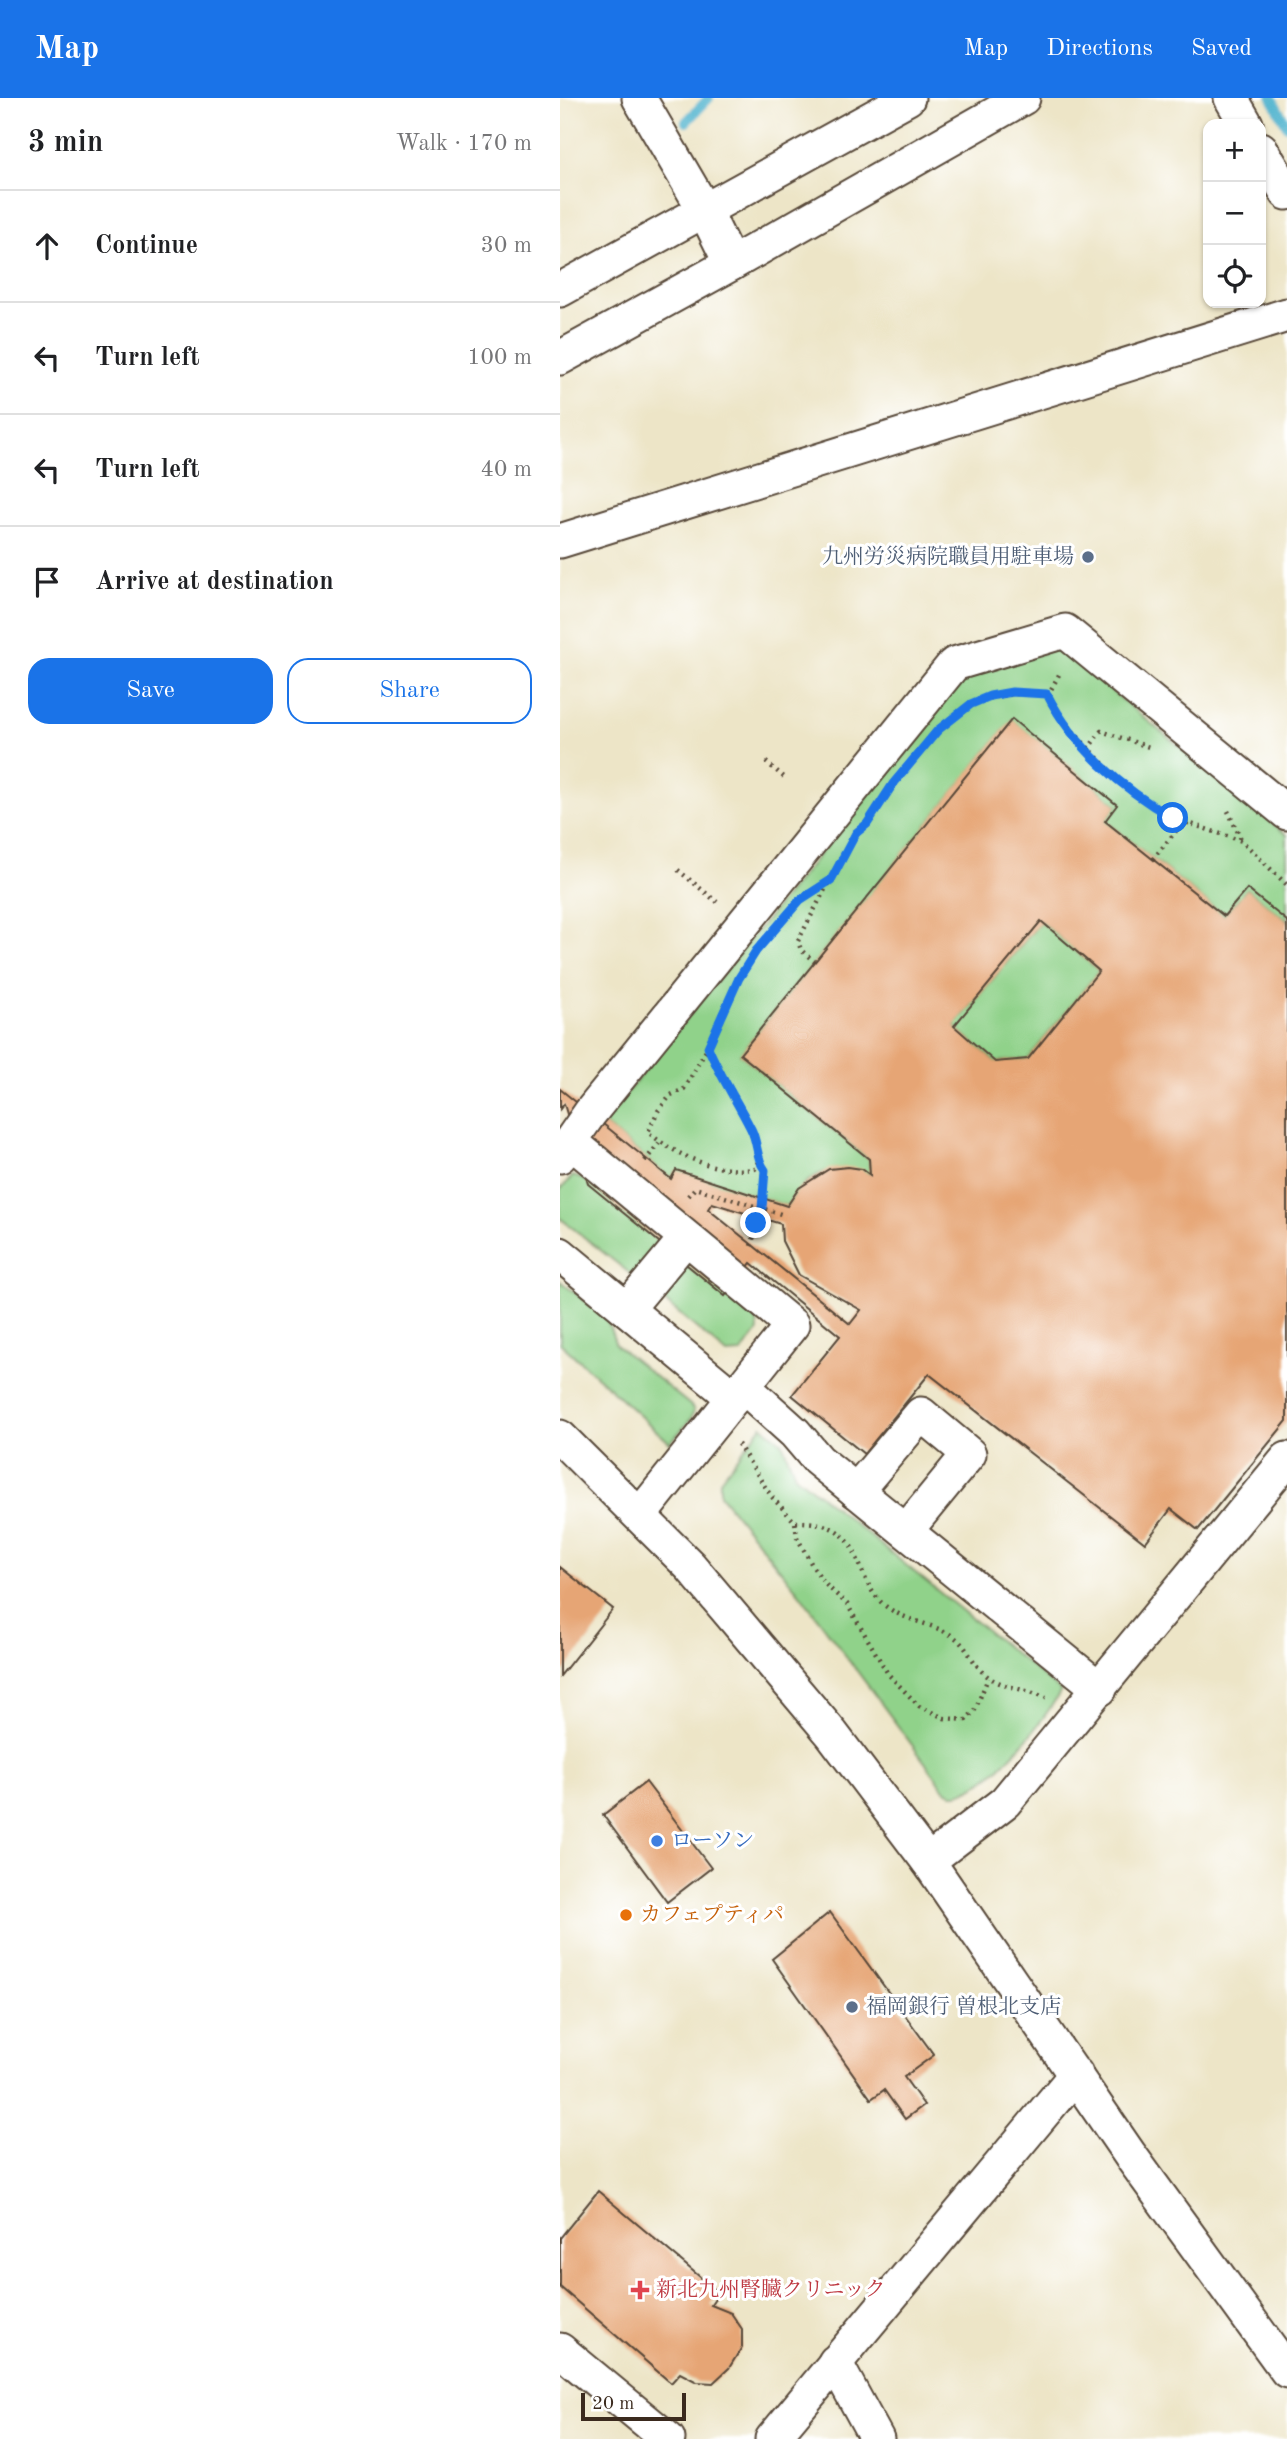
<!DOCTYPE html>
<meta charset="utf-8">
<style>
:root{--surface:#fff;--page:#f2f2f2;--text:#202124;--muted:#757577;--line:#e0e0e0;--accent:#1a73e8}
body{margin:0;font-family:"Old Standard TT","Noto Serif JP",serif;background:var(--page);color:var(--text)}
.controls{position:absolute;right:21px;top:21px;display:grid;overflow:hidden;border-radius:14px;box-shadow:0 2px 5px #0004}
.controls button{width:63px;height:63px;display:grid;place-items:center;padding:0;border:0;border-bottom:2px solid var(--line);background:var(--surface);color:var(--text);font:35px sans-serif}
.scale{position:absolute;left:21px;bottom:18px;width:105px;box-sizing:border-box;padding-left:7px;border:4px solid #3b2a1e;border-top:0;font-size:19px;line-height:24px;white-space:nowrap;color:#3b2a1e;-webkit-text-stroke:5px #fff;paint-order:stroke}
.stop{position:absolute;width:21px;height:21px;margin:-16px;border:5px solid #1a73e8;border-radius:50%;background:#fff}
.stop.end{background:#1a73e8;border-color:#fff;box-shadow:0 2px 7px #0008}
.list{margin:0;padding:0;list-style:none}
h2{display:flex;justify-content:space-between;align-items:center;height:91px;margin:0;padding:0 28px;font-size:30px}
h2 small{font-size:23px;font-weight:400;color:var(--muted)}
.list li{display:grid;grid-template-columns:46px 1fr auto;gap:21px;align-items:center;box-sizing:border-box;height:112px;padding:0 28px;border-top:2px solid var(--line)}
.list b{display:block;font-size:26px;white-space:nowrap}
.list em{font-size:23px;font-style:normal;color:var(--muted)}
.actions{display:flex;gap:14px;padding:21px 28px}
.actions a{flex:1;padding:16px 0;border:2px solid var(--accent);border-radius:21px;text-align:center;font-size:24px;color:var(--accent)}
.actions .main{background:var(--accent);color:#fff}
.icon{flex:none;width:38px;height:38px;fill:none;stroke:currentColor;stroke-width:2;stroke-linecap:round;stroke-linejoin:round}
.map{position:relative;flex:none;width:727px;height:2341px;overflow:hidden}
header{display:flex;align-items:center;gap:42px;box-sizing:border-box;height:98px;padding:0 35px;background:var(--accent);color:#fff}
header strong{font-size:33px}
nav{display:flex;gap:38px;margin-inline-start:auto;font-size:24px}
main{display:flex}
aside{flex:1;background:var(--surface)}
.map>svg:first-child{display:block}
.green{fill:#90d28a;stroke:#667e54;stroke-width:2}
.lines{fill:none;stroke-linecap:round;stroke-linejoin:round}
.stream{stroke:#4fb3ce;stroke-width:10}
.building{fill:#e6a574;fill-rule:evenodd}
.minor-casing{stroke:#564637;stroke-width:37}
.path{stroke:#564637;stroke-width:4.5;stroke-dasharray:2 5;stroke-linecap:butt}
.minor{stroke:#fff;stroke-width:33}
.route{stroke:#1a73e8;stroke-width:9}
.service-dot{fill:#5c6f8a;stroke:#fff;stroke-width:2.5}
.shop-dot{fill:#3f7fe0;stroke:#fff;stroke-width:2.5}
.food-dot{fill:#e8710a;stroke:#fff;stroke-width:2.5}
.health-dot{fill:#e0444e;stroke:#fff;stroke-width:2.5}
.labels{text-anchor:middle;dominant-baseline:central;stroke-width:6;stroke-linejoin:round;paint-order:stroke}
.service-label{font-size:21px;fill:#4e5e75;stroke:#fff;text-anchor:end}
.shop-label{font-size:21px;fill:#366cbe;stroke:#fff;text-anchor:start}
.food-label{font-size:21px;fill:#c56008;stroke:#fff;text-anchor:start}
.health-label{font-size:21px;fill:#be3a42;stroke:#fff;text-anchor:start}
</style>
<header>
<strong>Map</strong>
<nav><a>Map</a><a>Directions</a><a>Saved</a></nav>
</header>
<main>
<aside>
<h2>3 min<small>Walk · 170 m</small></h2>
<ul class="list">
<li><svg class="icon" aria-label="ahead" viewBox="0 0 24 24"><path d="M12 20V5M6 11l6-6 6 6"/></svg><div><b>Continue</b></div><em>30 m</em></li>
<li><svg class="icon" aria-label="left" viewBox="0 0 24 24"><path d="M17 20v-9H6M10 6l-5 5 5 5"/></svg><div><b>Turn left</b></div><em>100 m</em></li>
<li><svg class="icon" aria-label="left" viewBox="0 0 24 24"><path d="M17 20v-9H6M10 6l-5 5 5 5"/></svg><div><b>Turn left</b></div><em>40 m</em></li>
<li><svg class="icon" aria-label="arrive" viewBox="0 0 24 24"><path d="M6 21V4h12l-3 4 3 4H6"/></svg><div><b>Arrive at destination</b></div></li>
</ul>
<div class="actions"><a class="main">Save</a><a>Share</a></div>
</aside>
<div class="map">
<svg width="727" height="2341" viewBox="0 0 727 2341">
<rect width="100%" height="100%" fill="#fff"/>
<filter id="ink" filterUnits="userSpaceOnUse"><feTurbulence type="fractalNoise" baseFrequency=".0143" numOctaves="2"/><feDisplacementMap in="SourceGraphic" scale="14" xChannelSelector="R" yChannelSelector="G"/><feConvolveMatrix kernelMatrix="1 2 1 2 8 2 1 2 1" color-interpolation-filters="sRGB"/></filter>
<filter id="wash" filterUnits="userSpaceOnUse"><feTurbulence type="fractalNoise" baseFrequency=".00686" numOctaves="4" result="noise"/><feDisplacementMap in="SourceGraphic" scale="28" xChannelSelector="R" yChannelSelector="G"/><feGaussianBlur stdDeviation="1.57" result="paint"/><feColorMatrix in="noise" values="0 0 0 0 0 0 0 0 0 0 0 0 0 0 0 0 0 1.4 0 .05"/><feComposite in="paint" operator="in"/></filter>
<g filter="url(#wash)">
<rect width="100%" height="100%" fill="#ede5c7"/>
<g class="green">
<path d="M494,551L509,558L727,737V823L687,791L664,818L545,723L557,707L452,622L180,956L309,1061L310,1077C301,1071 294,1071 284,1071C256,1071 241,1086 227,1108L116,1073L111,1081L42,1025L402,580Z"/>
<path d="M481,823L539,873L468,961L435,964L394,928Z"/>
<path d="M13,1078L25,1082L103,1147L73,1178L0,1120V1092Z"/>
<path d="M122,1163L130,1166L197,1222L198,1233L181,1255L167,1256L96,1196Z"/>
<path d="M0,1183L46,1219L56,1247L130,1307L134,1312L131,1321L110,1345L0,1245Z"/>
<path d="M202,1328L222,1344L235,1377L501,1593C480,1628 435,1686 395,1697L387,1694L239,1495L160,1397V1382Z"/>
</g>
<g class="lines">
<g class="stream">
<path d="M712,0L727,28"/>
<path d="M126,24L149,0"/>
</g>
</g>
<g id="blocks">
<g class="building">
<path d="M452,621L557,707L545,723L664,818L687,791L727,823V1323L638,1432L611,1411L585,1445L369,1276L304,1356L232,1297L280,1238L191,1165L165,1198L28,1086L4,1006L0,1011V991L111,1081L116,1072L227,1108L239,1090L269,1071L288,1069L302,1071L310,1077L309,1061L180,956ZM481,823L539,873L468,961L435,964L394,928ZM152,1105L221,1126L222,1143L239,1177L301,1212L290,1226L148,1111Z"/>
<path d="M0,1469L53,1511L0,1578Z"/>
<path d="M86,1684L151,1770L107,1804L43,1717Z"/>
<path d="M270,1814L374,1957L344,1979L364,2007L345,2021L324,1992L311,2001L212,1861Z"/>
<path d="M38,2093L159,2195L151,2207L171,2215L182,2231V2249L169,2270L153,2285L137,2284L120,2275L111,2285L0,2189V2140Z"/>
</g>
</g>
</g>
<g filter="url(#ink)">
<use href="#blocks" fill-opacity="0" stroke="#564637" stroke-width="2"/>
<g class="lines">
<g class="minor-casing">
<g id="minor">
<path d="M79,0L145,113L171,166"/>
<path d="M671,0L686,26"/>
<path d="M701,51L727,95"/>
<path d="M0,192L348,0"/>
<path d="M0,260L171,166L463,0"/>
<path d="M0,443L727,217"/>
<path d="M11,1044L232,1227L80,1417"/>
<path d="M0,1058L30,1015L394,566L505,533L727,715"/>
<path d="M0,1156L174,1300"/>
<path d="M67,1211L126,1140"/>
<path d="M183,1288L235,1335L258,1362L540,1591"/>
<path d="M0,1339L130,1468L272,1636L368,1763L570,2057L727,2273"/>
<path d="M296,1393L361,1316L409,1356L346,1433"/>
<path d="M368,1763L445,1704L727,1361"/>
<path d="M0,2252L108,2341"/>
<path d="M275,2264L317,2341"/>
<path d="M212,2341L516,1976"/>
</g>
</g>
<g class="path">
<path d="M488,597L501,573"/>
<path d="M403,612C430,594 456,595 487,596L500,620L567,691L613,720L682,743L727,787"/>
<path d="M528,651L541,633L589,649"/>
<path d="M206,664L225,680"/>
<path d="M668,713L682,743"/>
<path d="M593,761L616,733L628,725"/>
<path d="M118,772L157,804"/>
<path d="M259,789L271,782L280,765"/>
<path d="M255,864L241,852L238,843L270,782"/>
<path d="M148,949C159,974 210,1051 195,1071C158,1076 116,1058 88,1034L98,1013L111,997L124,991L148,949L167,904"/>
<path d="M85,1063L100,1044"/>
<path d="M128,1098L135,1090L224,1117"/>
<path d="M191,1148L202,1110L205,1072L200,1065"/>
<path d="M178,1346L211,1398L235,1424L237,1439L253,1469L267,1488L287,1506L328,1576L359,1608L384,1620L406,1622L415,1612L428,1580"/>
<path d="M236,1424C308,1423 289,1475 323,1506C343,1523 369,1524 391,1537C407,1546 412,1566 426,1577C441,1590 469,1591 486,1600"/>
</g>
<use href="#minor" class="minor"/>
</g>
</g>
<g class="lines" filter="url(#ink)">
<path class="route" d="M196,1125L202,1110L205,1072C196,1061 198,1044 191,1031C177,1003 160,978 148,949L179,880L196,853L240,802L271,782L296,735L307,726L333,686L378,632L411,606L430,598L452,594L487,596C514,649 562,691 613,720"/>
</g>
<g class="service-dot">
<circle cx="528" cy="459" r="7"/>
<circle cx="292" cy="1909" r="7"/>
</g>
<circle class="shop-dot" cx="97" cy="1743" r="7"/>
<circle class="food-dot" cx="66" cy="1817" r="7"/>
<path class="health-dot" d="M76.5 2181.5h7v7h7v7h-7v7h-7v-7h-7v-7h7z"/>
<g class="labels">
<g class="service-label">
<text x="514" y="459">九州労災病院職員用駐車場</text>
<text x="306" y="1909" text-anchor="start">福岡銀行 曽根北支店</text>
</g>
<g class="shop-label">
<text x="111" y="1743">ローソン</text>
</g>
<g class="food-label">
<text x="80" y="1817">カフェプティパ</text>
</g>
<g class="health-label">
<text x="96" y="2192">新北九州腎臓クリニック</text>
</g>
</g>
</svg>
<div class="controls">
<button>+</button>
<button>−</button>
<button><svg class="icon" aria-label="locate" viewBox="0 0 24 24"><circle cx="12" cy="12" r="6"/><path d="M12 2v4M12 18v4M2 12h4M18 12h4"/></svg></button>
</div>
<div class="scale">20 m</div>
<div class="stop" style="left:613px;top:720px"></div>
<div class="stop end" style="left:196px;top:1125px"></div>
</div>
</main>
